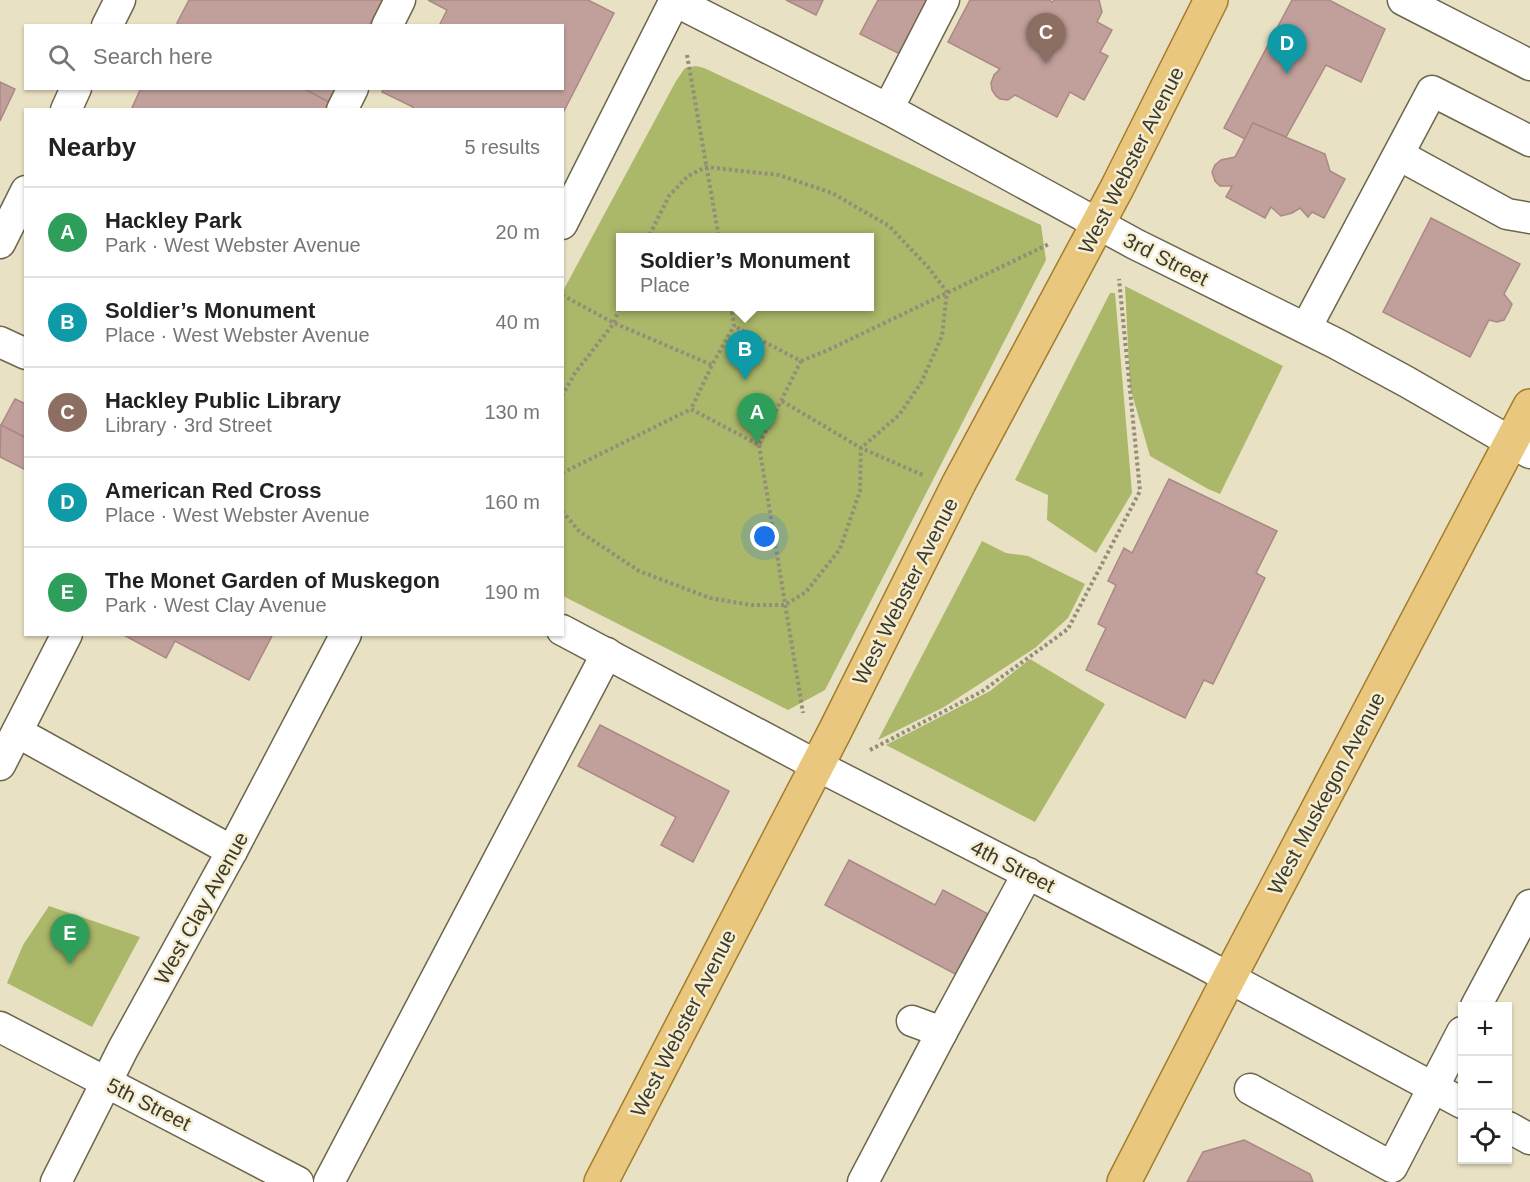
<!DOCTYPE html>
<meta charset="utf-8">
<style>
:root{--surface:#fff;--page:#f6f6f6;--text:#222;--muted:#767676;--line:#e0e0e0;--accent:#db2777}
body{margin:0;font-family:Helvetica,sans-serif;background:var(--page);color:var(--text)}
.controls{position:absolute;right:18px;bottom:18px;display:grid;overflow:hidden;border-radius:0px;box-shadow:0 2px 4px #0004}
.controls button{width:54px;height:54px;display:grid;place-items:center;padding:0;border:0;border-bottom:2px solid var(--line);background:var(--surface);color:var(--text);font:30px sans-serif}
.you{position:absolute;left:765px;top:537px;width:21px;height:21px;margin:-15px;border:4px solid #fff;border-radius:50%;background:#1a73e8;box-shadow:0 0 0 9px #1a73e833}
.badge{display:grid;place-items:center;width:39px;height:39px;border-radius:50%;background:var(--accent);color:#fff;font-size:20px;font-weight:700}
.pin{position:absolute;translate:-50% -50px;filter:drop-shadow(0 2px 3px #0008)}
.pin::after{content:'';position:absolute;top:32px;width:21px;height:18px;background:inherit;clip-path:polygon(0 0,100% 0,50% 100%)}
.popup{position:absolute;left:616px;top:233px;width:258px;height:78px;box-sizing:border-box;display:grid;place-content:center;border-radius:0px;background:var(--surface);filter:drop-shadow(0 2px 4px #0005);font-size:20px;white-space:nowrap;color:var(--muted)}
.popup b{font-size:22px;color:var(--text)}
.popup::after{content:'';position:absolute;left:50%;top:100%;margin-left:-12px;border:12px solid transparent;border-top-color:var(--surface)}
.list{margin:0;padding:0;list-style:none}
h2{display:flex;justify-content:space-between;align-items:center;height:78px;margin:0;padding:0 24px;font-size:26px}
h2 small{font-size:20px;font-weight:400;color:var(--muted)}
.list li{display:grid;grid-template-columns:39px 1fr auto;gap:18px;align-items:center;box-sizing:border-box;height:90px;padding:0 24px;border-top:2px solid var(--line)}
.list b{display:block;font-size:22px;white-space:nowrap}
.list p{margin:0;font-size:20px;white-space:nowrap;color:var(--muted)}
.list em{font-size:20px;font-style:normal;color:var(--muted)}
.icon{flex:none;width:33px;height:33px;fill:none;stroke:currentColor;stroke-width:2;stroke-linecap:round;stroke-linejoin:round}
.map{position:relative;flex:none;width:1530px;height:1182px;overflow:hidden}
.search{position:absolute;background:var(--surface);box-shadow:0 2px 4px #0004;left:24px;top:24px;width:540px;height:66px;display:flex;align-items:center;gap:15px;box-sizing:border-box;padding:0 21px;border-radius:0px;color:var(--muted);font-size:22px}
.panel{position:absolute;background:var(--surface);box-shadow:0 2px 4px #0004;left:24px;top:108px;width:540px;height:528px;border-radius:0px}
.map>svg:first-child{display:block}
.green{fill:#abb769;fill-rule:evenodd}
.building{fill:#c1a09b;stroke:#a98984;stroke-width:1.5}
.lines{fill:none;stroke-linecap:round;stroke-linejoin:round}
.minor-casing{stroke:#6c664c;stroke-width:33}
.major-casing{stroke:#a37d2b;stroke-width:36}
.path{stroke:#938d79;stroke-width:4;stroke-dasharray:3 3;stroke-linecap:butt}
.minor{stroke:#fff;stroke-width:30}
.major{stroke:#e9c77f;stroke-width:33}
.labels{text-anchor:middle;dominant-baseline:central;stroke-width:5;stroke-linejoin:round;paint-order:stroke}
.street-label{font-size:21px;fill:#3c392d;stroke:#f6eed1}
</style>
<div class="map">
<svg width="1530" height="1182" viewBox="0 0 1530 1182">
<rect width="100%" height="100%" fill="#e9e1c4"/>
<g class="green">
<path d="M696,66L704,68L1041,225L1046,260L825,690L788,710L563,596V291L676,81L685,68ZM620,238H870V306H620Z"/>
<path d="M1125,286L1283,366L1220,494L1208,489L1150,456L1130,387Z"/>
<path d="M1110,293H1115L1132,493L1096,553L1047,520L1048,495L1015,480Z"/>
<path d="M982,541L1006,553L1028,556L1085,584L1068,618L1035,648L944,707L878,740Z"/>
<path d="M1030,659L1105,704L1035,822L886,745L990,691Z"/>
<path d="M49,906L140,937L92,1027L7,983L23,945Z"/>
</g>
<g class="building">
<path d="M189,0H383L369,26H181L177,23Z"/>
<path d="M428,0H588L614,13L562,115V110H412L413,107L382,92L384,88H562V26H439L447,10Z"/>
<path d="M786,0H823L816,15Z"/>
<path d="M878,0H931L902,55L860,34Z"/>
<path d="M970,0H1049L1052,2L1054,0H1099L1102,12L1097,22L1112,30L1100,52L1108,56L1084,100L1070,92L1057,117L1015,95L1008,100L1000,99L996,96L992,90L991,83L994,75L1000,69L948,42Z"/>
<path d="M1292,0H1329L1385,29L1361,82L1326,65L1286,137L1253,123L1245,139L1224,128Z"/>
<path d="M0,82L15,89L0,121Z"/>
<path d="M141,88H303L329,102L326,110H131Z"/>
<path d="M303,88H337L329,102Z"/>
<path d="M1253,123L1325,154L1330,171L1345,179L1324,218L1312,212L1308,217L1300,208L1292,213L1281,216L1271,207L1265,218L1226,197L1232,186H1220L1215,181L1212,172L1215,165L1221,160L1235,157Z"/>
<path d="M1431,218L1520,264L1504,294L1512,304L1509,311L1504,320L1497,322L1489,320L1470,357L1383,312Z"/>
<path d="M15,399L26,404V438L1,425Z"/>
<path d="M1,425L26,438V470L0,457Z"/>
<path d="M1169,479L1277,531L1256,573L1265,578L1213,684L1204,680L1185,718L1086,670L1106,628L1098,624L1116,585L1108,581L1124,548L1132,553Z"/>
<path d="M122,634H273L249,680L175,641L166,658Z"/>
<path d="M600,725L729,791L693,862L661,845L676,817L578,766Z"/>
<path d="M849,860L935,905L943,890L990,915L959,976L825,905Z"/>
<path d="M1244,1140L1310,1174L1313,1182H1187L1203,1152Z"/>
</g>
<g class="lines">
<g class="minor-casing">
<g id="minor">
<path d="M673,0L888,109L1135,244L1335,343L1407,382L1530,453"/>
<path d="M1403,0L1530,65"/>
<path d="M107,26L120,0"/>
<path d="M387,26L400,0"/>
<path d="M888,109L944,0"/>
<path d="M66,110L76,88"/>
<path d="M342,110L353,88"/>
<path d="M1399,155L1507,214L1530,218"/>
<path d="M562,224L675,0"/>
<path d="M0,243L26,191"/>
<path d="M1306,328L1432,91L1530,141"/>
<path d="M0,342L26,354"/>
<path d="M562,630L816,765L1196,960L1462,1103"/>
<path d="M17,732L232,851"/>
<path d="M0,765L67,634"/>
<path d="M1476,1006L1530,905"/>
<path d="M912,1021L942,1032"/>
<path d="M0,1027L298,1182"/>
<path d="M1250,1089L1392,1167L1462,1032"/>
<path d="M1508,1127L1530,1139"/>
<path d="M56,1182L123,1049L232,851L346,634"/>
<path d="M329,1182L607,653"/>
<path d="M863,1182L942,1032L1028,873"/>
</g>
</g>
<g class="major-casing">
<g id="major">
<path d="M601,1182L835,731L959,483L1117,188L1211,0"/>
<path d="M1124,1182L1229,978L1530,406"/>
</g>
</g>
<g class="path">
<path d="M687,55L719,238"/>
<path d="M562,295L614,323L712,365"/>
<path d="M731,306L734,326L712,365L691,409L759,445L801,361L734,326"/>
<path d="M801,361L828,350L1049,244"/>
<path d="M562,396L575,373L614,323L620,306"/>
<path d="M782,401L861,448L925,476"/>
<path d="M759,445L803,713"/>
<path d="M562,473L691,409"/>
<path d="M562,511L579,531L639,571L710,598L751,605H785L806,592L840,549L860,491L861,448L899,415L921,383L942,336L947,292L928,267L889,226L832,193L779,175L706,167L688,176L669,196L648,238"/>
<path d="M870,750L981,692L1068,629L1140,491L1119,279"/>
</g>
<use href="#minor" class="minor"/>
<use href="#major" class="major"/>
</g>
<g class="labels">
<g class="street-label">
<text transform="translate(1131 160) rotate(-63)">West Webster Avenue</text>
<text transform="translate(1166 259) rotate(27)">3rd Street</text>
<text transform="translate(905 591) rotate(-63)">West Webster Avenue</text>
<text transform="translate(1326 793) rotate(-62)">West Muskegon Avenue</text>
<text transform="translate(1013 866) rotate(27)">4th Street</text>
<text transform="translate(201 908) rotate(-61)">West Clay Avenue</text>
<text transform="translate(683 1023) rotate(-63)">West Webster Avenue</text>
<text transform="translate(149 1104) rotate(27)">5th Street</text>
</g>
</g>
</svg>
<div class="controls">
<button>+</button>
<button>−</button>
<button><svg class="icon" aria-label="locate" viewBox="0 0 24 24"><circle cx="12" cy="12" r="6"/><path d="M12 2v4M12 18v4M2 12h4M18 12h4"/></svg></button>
</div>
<div class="you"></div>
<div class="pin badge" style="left:757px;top:443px;background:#2e9e5b">A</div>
<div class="pin badge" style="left:745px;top:380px;background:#0f9aa8">B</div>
<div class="popup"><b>Soldier’s Monument</b>Place</div>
<div class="pin badge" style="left:1046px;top:63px;background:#8d6e63">C</div>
<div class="pin badge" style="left:1287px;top:74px;background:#0f9aa8">D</div>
<div class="pin badge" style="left:70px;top:964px;background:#2e9e5b">E</div>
<div class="search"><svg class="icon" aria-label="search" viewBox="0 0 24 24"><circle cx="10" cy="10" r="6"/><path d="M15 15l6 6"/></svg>Search here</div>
<section class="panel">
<h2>Nearby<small>5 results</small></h2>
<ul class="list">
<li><span class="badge" style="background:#2e9e5b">A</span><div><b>Hackley Park</b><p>Park · West Webster Avenue</p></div><em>20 m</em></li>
<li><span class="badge" style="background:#0f9aa8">B</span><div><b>Soldier’s Monument</b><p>Place · West Webster Avenue</p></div><em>40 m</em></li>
<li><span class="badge" style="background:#8d6e63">C</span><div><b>Hackley Public Library</b><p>Library · 3rd Street</p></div><em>130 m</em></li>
<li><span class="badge" style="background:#0f9aa8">D</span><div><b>American Red Cross</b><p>Place · West Webster Avenue</p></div><em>160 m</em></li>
<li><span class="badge" style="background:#2e9e5b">E</span><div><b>The Monet Garden of Muskegon</b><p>Park · West Clay Avenue</p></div><em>190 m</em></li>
</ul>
</section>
</div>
